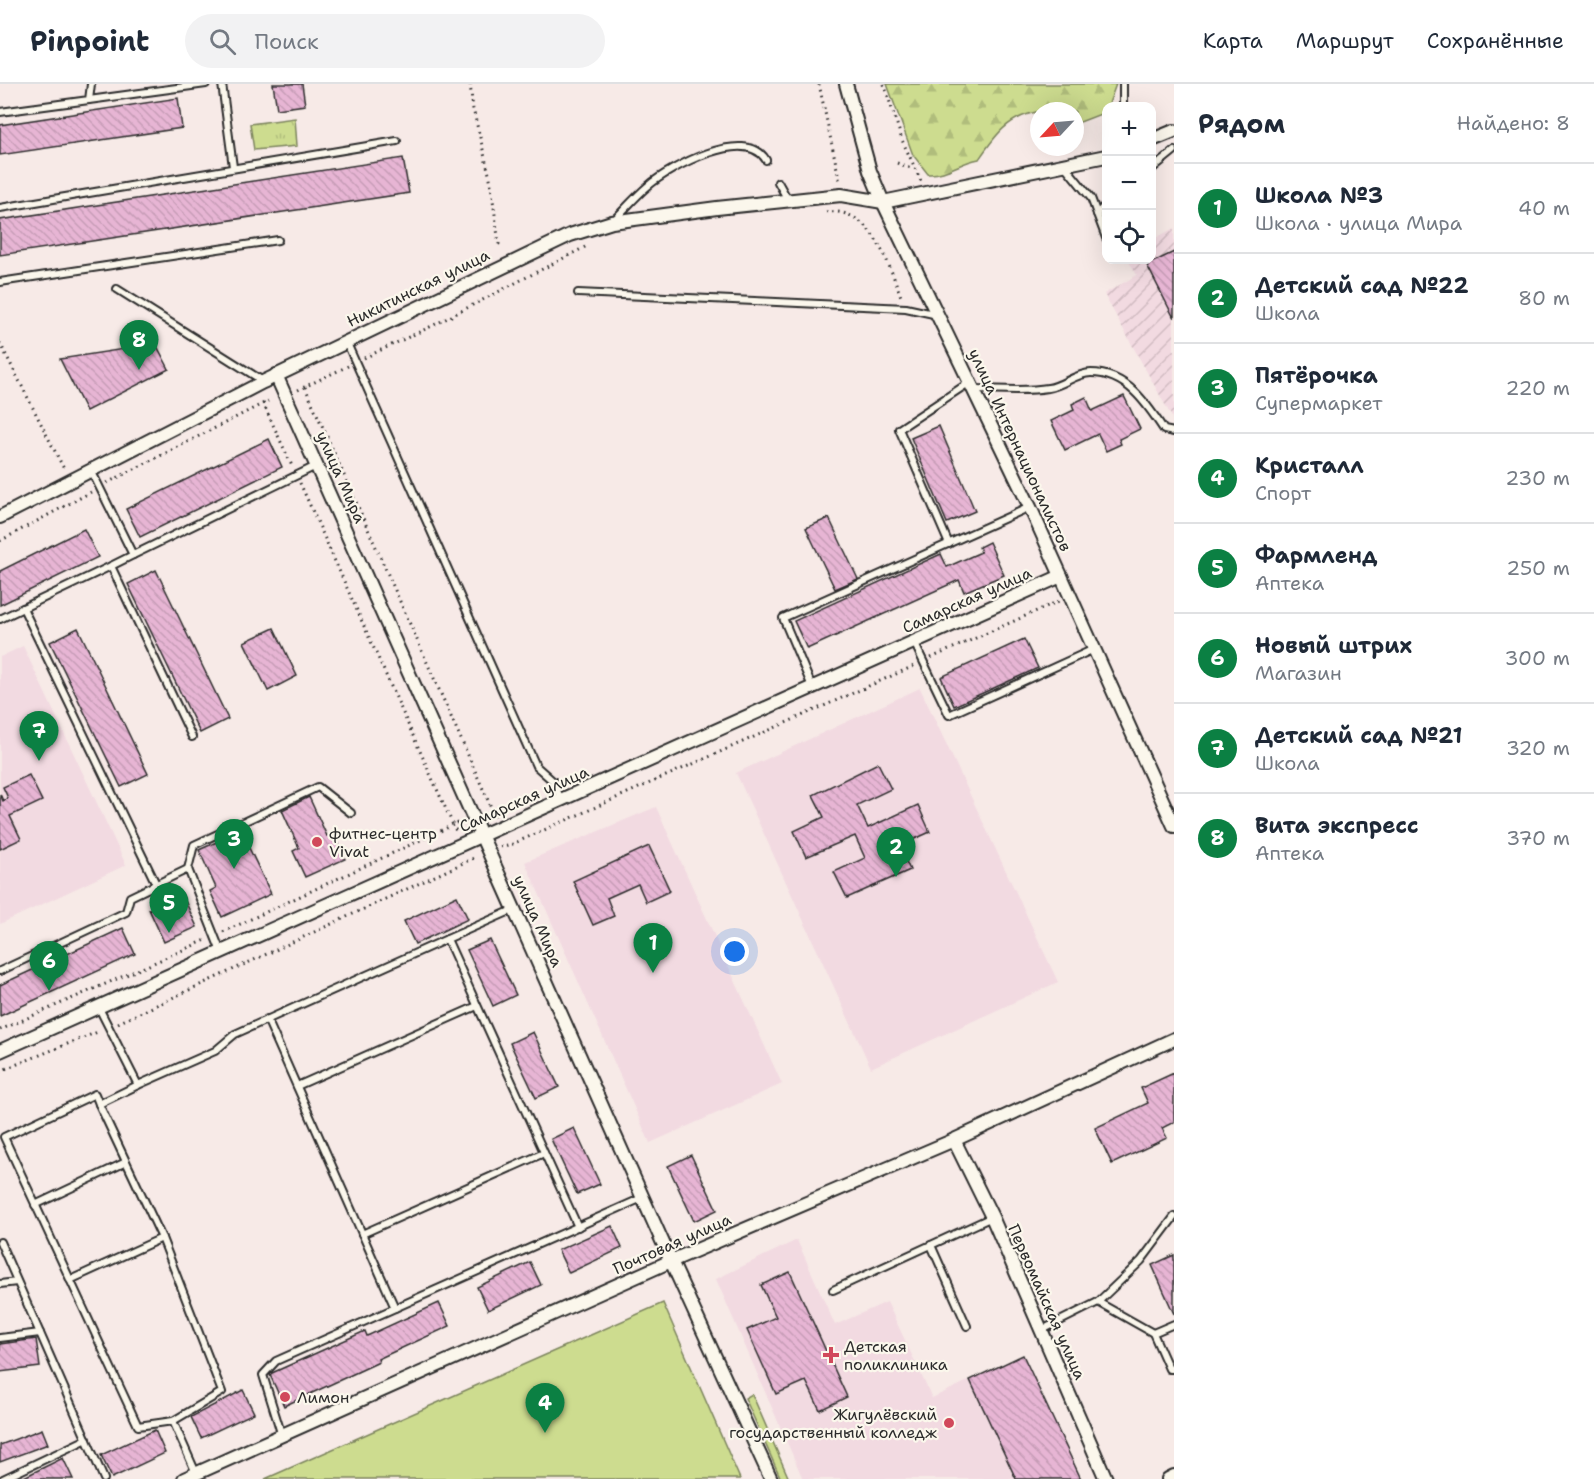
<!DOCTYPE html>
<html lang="ru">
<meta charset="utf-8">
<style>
:root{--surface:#fff;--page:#f2f2f3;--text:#1f2937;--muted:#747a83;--line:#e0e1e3;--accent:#0b8043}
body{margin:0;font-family:"Shantell Sans",sans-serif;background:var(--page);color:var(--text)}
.controls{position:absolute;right:18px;top:18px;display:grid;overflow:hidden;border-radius:12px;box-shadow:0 6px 24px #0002}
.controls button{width:54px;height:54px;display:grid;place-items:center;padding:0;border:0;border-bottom:2px solid var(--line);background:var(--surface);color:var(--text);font:30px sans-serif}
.compass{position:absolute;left:1030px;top:18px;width:54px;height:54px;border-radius:50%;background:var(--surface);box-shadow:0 6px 24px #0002;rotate:244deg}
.you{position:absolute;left:735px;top:868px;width:21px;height:21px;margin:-15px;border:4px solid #fff;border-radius:50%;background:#1a73e8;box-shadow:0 0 0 9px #1a73e833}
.badge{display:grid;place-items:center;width:39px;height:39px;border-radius:50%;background:var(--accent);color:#fff;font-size:20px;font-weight:700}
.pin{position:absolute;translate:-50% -50px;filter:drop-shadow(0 2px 3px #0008)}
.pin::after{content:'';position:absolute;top:32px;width:21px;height:18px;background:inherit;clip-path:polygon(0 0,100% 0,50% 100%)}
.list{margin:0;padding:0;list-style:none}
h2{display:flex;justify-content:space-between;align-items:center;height:78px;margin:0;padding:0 24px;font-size:26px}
h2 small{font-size:20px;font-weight:400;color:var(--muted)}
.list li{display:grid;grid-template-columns:39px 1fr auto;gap:18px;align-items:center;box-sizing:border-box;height:90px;padding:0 24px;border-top:2px solid var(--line)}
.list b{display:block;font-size:22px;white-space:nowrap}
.list p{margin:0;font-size:20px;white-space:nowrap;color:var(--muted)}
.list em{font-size:20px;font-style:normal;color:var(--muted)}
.icon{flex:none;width:33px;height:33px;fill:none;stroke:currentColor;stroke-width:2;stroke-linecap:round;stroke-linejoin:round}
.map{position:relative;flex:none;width:1174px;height:1395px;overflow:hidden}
header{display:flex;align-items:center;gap:36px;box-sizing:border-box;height:84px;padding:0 30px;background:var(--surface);border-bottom:2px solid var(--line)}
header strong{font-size:28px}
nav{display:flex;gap:33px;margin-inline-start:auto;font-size:21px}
.search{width:420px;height:54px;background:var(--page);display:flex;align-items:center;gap:15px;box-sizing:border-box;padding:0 21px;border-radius:33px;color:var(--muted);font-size:22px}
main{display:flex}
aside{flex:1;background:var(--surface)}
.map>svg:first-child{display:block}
.built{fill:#f2dae1}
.industrial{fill:url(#industrial-furrows)}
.grass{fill:#cddc8f;stroke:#7c845d;stroke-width:1.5}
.forest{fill:url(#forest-firs);stroke:#7c845d;stroke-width:1.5}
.park{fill:url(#park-tufts);stroke:#7c845d;stroke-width:1.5}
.building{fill:url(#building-back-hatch);stroke:#2b2b2b;stroke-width:1.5}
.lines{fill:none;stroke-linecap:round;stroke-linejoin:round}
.service-casing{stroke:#2b2b2b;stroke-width:10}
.minor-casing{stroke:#2b2b2b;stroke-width:16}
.path{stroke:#2b2b2b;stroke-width:3;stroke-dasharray:1.5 4.5;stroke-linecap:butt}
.service{stroke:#fbf7ec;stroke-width:6}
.minor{stroke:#fbf7ec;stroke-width:12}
.poi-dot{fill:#d1495b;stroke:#fbf7ec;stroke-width:2}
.labels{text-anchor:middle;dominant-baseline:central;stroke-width:4.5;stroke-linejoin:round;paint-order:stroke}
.street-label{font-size:16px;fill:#2b2b2b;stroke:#fbf7ec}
.poi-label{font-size:16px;fill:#2b2b2b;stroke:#fbf7ec;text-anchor:start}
</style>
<header>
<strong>Pinpoint</strong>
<div class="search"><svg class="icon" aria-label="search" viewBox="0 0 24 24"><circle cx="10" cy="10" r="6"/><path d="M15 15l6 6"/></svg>Поиск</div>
<nav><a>Карта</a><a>Маршрут</a><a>Сохранённые</a></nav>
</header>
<main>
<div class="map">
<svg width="1174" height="1395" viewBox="0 0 1174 1395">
<defs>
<pattern id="industrial-furrows" width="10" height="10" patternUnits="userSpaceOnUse" patternTransform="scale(1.5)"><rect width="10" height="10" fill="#f2dae1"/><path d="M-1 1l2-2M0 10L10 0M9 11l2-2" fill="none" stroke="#d0bbc1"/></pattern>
<pattern id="forest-firs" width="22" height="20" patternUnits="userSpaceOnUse" patternTransform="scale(1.5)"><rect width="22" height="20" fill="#cddc8f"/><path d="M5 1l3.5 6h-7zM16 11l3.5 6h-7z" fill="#b0bd7c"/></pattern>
<pattern id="park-tufts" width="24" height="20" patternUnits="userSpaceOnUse" patternTransform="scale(1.5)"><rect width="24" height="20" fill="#cddc8f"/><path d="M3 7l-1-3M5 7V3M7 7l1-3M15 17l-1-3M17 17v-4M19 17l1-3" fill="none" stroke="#b0bd7c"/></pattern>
<pattern id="building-back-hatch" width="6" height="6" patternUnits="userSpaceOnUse" patternTransform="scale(1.5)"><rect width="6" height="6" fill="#e7b5d4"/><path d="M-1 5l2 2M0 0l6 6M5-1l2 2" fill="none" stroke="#c69cb6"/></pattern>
</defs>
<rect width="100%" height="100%" fill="#f7eae7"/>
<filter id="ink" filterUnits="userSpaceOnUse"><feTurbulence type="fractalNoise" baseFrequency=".0167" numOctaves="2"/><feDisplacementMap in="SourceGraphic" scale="12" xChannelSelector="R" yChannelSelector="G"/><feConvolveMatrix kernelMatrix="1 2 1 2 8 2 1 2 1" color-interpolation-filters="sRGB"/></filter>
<g filter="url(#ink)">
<g class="built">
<path d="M23,562L126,781L0,840V573Z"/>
<path d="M920,604L1058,898L871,984L736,689Z"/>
<path d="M656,723L782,1000L650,1059L525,778Z"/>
<path d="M797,1156L835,1241L887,1218L932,1314L1023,1271L1081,1395H803L716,1195Z"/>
</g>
<path class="industrial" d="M1174,144V337L1104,210L1137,191L1128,176H1152V156Z"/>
<g class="grass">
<path d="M663,1219L740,1395H265Z"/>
<path d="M752,1310L789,1395H781L745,1314Z"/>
</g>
<path class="forest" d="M887,0H1116L1106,28L1075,40V27H1039V31L1036,28C1007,34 995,52 979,75C960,78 947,91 928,90L913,71Z"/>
<path class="park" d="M295,34L297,62L254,66L250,40Z"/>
<g class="building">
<path d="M273,0H302L305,21L277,25Z"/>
<path d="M178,14L182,44L0,71V41Z"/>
<path d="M403,74L409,109L0,171V136Z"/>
<path d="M1174,168V234L1147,181Z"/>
<path d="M156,260L169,285L86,327L60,275Z"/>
<path d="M1124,312L1140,345L1119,355L1121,360L1106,367L1098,350L1065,366L1051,337L1074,326L1072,320L1086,313L1092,327Z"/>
<path d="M939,342L975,427L947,439L911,354Z"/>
<path d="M269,355L282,383L140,453L126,425Z"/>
<path d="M829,434L858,495L835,505L806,444Z"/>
<path d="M84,445L98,473L0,521V487Z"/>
<path d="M989,458L1004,491L964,508L959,496L807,565L794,537L941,470L947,483L981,468L979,463Z"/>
<path d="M156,486L228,635L200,649L128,500Z"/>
<path d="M78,544L148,690L121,703L50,558Z"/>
<path d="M274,544L297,592L268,607L244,558Z"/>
<path d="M1024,555L1038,584L954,622L941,593Z"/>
<path d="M878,679L891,705L857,721L868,744L918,721L930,748L899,762L910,786L847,814L834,788L865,774L855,752L806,773L794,747L824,733L813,711Z"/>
<path d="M29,691L42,717L10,732L21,755L0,765V710L3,717L8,714L3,703Z"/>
<path d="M309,713L327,752L333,750L345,775L305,793L293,767L299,764L282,726Z"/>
<path d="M241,747L271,810L222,833L210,807L216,804L199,766Z"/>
<path d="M649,762L670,807L646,818L638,800L607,814L614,832L593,841L573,797Z"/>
<path d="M182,810L197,843L164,858L149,825Z"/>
<path d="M457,812L468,835L415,860L404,837Z"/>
<path d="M123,844L135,870L0,932V901Z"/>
<path d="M490,856L516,911L493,922L467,866Z"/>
<path d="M533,948L559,1003L536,1014L510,959Z"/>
<path d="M1174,989V1038L1162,1044L1167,1054L1112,1080L1095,1044L1148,1019L1141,1004Z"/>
<path d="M574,1044L600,1100L577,1110L551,1055Z"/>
<path d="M691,1071L717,1126L694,1137L668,1082Z"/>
<path d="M612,1142L622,1164L569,1189L558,1166Z"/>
<path d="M1174,1171V1230L1152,1181Z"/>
<path d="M530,1178L541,1201L488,1226L477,1203Z"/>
<path d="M790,1188L847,1313L820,1326L806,1297L776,1310L747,1246L776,1233L761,1201Z"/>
<path d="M439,1219L450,1242L378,1275L379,1278L284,1322L270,1291L272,1289L365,1247L367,1252Z"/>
<path d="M36,1255L40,1283L0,1288V1260Z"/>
<path d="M1023,1271L1081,1395H1016L970,1296Z"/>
<path d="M243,1306L254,1329L201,1354L191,1333Z"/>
<path d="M42,1345L48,1360L0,1378V1361Z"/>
<path d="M155,1346L165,1369L112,1394L101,1371Z"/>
<path d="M63,1374L73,1395H20Z"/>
</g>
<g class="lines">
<g class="service-casing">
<g id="service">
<path d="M222,0L233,83"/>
<path d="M1123,0V22"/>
<path d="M89,16L206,0"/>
<path d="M0,28L89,16L91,0"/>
<path d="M1065,82L1091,114L1106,154"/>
<path d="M1152,85L1174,67"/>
<path d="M778,98L788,116"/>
<path d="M0,124L397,57"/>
<path d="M1097,130L1106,120"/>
<path d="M615,135C626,124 636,112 648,102C670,83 746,42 766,76"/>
<path d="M0,198L278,156"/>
<path d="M117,205L263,297"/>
<path d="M578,209L906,224L938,231"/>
<path d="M346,257L536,682L554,698L561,717"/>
<path d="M975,305C999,305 1024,308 1048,304C1063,302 1076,289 1091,289C1127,289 1147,320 1164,346L1174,348"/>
<path d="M91,386L133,471L111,482L192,653"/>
<path d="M949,460L899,345L970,298"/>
<path d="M133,471L318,381"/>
<path d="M23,524L156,800"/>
<path d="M0,535L111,482"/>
<path d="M914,558L949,631L1094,565"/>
<path d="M813,605L783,534L1030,423"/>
<path d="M188,785L194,761L318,703L351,729"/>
<path d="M515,825L447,855L578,1143"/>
<path d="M0,887L126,828L130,813L188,785L221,868"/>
<path d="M98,922L138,1001L99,1020L95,1010L4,1053L138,1342L173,1337L196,1389"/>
<path d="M267,935L395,1224"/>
<path d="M138,1001L215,967L235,950L447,855"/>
<path d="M297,1002L477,922"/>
<path d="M99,1020L162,1154L222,1308L173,1337"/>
<path d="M35,1121L126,1078"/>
<path d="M362,1150L544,1069"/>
<path d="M0,1158L104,1395"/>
<path d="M931,1161L967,1242"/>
<path d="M70,1196L162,1154"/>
<path d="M0,1200L17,1198"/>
<path d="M833,1206L992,1133"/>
<path d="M1174,1240L1153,1249L1169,1285H1174"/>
<path d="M1042,1246L1098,1218"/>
<path d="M1153,1249L1098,1218L1141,1177L1174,1133"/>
<path d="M0,1254L40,1249"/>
<path d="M282,1352L263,1291L276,1277L642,1114"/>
<path d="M3,1395L87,1355"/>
</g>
</g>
<g class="minor-casing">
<g id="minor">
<path d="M846,0L870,87L883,118L1030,423L1174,742"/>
<path d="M1152,56L1174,47"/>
<path d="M276,291L671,1177L771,1395"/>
<path d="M0,433L263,298L570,151L612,138L717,124L841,111L883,118L1106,72"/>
<path d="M0,967L1061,492"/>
<path d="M954,1056L992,1133L1106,1395"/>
<path d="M184,1395L671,1177L954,1056L1174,955"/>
<path d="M1168,1395L1174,1392"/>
</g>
</g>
<g class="path">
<path d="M470,0L473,25L490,94L499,160L496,162"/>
<path d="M819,0L840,99"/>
<path d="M884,0L902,56L921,97"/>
<path d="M897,79L914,85"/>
<path d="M826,128C873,123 888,180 902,215"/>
<path d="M0,259L65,387"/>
<path d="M364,274L432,242L589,161"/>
<path d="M305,303L495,732"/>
<path d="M298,306L348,282"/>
<path d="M263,319L292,382"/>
<path d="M107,399L268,317"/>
<path d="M300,399L453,741L461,737"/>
<path d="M0,457L91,408"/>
<path d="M931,574L1059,517"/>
<path d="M500,763L508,762L914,582"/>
<path d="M223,848L453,741L457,749"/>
<path d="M118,939L476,773"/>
<path d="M0,946L206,856"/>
<path d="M0,987L100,947"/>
</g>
<use href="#service" class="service"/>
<use href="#minor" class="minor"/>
</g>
</g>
<g class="poi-dot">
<circle cx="317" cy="758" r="6"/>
<path d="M828 1262h6v6h6v6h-6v6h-6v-6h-6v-6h6z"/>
<circle cx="285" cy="1313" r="6"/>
<circle cx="949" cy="1339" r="6"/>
</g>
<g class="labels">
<g class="street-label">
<text transform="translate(418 204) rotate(-26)">Никитинская улица</text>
<text transform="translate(1020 366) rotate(65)">улица Интернационалистов</text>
<text transform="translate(341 393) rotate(66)">улица Мира</text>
<text transform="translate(967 516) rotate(-24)">Самарская улица</text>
<text transform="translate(524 715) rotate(-24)">Самарская улица</text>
<text transform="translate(538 837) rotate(66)">улица Мира</text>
<text transform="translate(672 1160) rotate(-24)">Почтовая улица</text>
<text transform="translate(1047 1218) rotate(66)">Первомайская улица</text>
</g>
<g class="poi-label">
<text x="329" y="749">фитнес-центр<tspan x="329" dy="18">Vivat</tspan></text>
<text x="844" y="1262">Детская<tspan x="844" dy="18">поликлиника</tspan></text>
<text x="297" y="1313">Лимон</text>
<text x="937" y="1330" text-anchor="end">Жигулёвский<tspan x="937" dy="18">государственный колледж</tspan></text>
</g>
</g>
</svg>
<div class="controls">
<button>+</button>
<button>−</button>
<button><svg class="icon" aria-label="locate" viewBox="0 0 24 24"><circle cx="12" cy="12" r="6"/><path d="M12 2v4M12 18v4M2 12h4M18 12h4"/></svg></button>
</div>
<svg class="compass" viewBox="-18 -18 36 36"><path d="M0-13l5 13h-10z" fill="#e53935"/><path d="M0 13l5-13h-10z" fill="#747a83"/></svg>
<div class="you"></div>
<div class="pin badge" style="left:653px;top:889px">1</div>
<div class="pin badge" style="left:896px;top:793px">2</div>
<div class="pin badge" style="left:234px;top:785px">3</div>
<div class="pin badge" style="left:545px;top:1349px">4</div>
<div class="pin badge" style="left:169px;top:849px">5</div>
<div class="pin badge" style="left:49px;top:907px">6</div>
<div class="pin badge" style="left:39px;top:677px">7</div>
<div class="pin badge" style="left:139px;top:286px">8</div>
</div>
<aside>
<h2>Рядом<small>Найдено: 8</small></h2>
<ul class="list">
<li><span class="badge">1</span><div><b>Школа №3</b><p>Школа · улица Мира</p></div><em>40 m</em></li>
<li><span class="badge">2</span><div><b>Детский сад №22</b><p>Школа</p></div><em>80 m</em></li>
<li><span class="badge">3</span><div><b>Пятёрочка</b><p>Супермаркет</p></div><em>220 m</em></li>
<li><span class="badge">4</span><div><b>Кристалл</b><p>Спорт</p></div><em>230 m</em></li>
<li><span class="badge">5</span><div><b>Фармленд</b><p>Аптека</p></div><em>250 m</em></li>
<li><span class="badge">6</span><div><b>Новый штрих</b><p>Магазин</p></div><em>300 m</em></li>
<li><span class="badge">7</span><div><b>Детский сад №21</b><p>Школа</p></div><em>320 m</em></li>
<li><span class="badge">8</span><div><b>Вита экспресс</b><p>Аптека</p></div><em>370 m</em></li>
</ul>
</aside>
</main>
